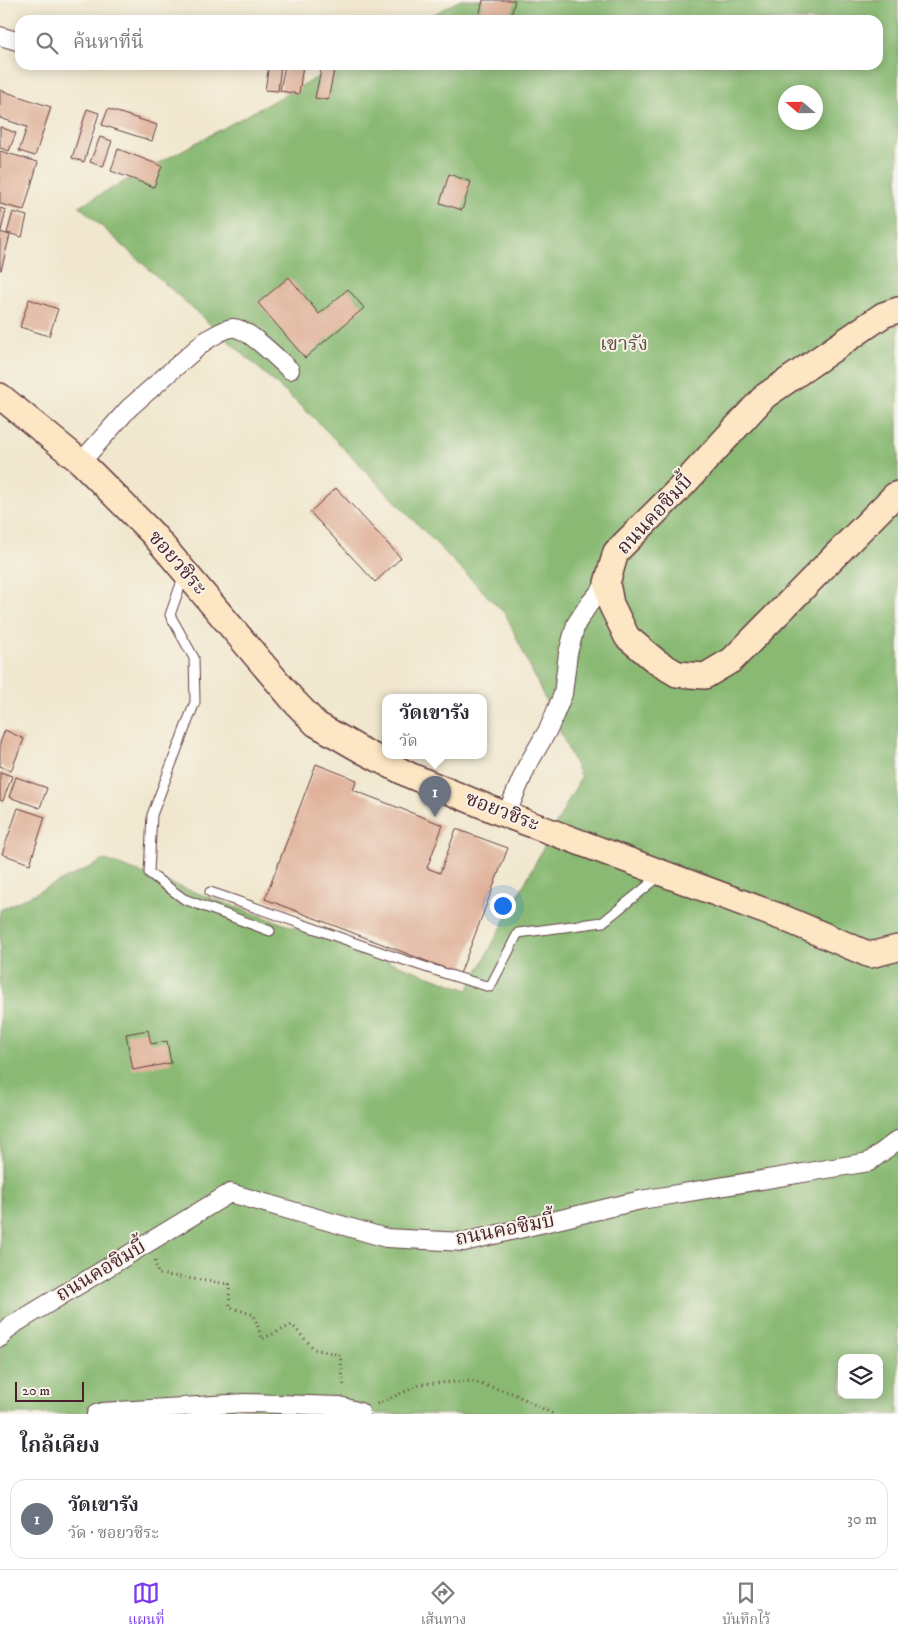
<!DOCTYPE html>
<html lang="th">
<meta charset="utf-8">
<style>
:root{--surface:#fff;--page:#f7f7f7;--text:#2b2b33;--muted:#7c7c81;--line:#e1e1e2;--accent:#7c3aed}
body{margin:0;font-family:"IM FELL DW Pica","Noto Serif Thai",serif;background:var(--page);color:var(--text)}
.controls{position:absolute;right:15px;bottom:15px;display:grid;overflow:hidden;border-radius:10px;box-shadow:0 2px 12px #0003}
.controls button{width:45px;height:45px;display:grid;place-items:center;padding:0;border:0;border-bottom:1px solid var(--line);background:var(--surface);color:var(--text);font:25px sans-serif}
.compass{position:absolute;left:778px;top:85px;width:45px;height:45px;border-radius:50%;background:var(--surface);box-shadow:0 2px 12px #0003;rotate:290deg}
.scale{position:absolute;left:15px;bottom:12px;width:69px;box-sizing:border-box;padding-left:5px;border:2px solid #4a1f2b;border-top:0;font-size:14px;line-height:18px;white-space:nowrap;color:#4a1f2b;-webkit-text-stroke:4px #f7f3e8;paint-order:stroke}
.you{position:absolute;left:502px;top:905px;width:18px;height:18px;margin:-12px;border:4px solid #fff;border-radius:50%;background:#1a73e8;box-shadow:0 0 0 8px #1a73e833}
.badge{display:grid;place-items:center;width:32px;height:32px;border-radius:50%;background:var(--accent);color:#fff;font-size:16px;font-weight:700}
.pin{position:absolute;translate:-50% -41px;filter:drop-shadow(0 1px 2px #0008)}
.pin::after{content:'';position:absolute;top:26px;width:18px;height:15px;background:inherit;clip-path:polygon(0 0,100% 0,50% 100%)}
.popup{position:absolute;left:382px;top:694px;width:105px;height:65px;box-sizing:border-box;display:grid;place-content:center;border-radius:10px;background:var(--surface);filter:drop-shadow(0 1px 4px #0005);font-size:16px;white-space:nowrap;color:var(--muted)}
.popup b{font-size:19px;color:var(--text)}
.popup::after{content:'';position:absolute;left:50%;top:100%;margin-left:-10px;border:10px solid transparent;border-top-color:var(--surface)}
.list{margin:0;padding:0;list-style:none}
h2{display:flex;justify-content:space-between;align-items:center;height:65px;margin:0;padding:0 20px;font-size:21px}
h2 small{font-size:16px;font-weight:400;color:var(--muted)}
.list li{display:grid;grid-template-columns:32px 1fr auto;gap:15px;align-items:center;box-sizing:border-box;height:80px;margin:0 10px 10px;padding:0 10px;border:1px solid var(--line);border-radius:15px}
.list b{display:block;font-size:19px;white-space:nowrap}
.list p{margin:0;font-size:16px;white-space:nowrap;color:var(--muted)}
.list em{font-size:16px;font-style:normal;color:var(--muted)}
.icon{flex:none;width:28px;height:28px;fill:none;stroke:currentColor;stroke-width:2;stroke-linecap:round;stroke-linejoin:round}
.map{position:relative;flex:none;width:898px;height:1414px;overflow:hidden}
.search{position:absolute;background:var(--surface);box-shadow:0 2px 12px #0003;left:15px;right:15px;top:15px;height:55px;display:flex;align-items:center;gap:12px;box-sizing:border-box;padding:0 18px;border-radius:15px;color:var(--muted);font-size:19px}
.sheet{height:155px;background:var(--surface)}
nav{display:flex;justify-content:space-around;align-items:center;box-sizing:border-box;height:70px;border-top:1px solid var(--line);background:var(--surface);font-size:14px;color:var(--muted)}
nav a{display:grid;justify-items:center;gap:2px}
nav .on{color:var(--accent)}
.map>svg:first-child{display:block}
.forest{fill:#89b973;stroke:#6a6c4f;fill-rule:evenodd}
.building{fill:#dfb098}
.lines{fill:none;stroke-linecap:round;stroke-linejoin:round}
.lane-casing{stroke:#633d43;stroke-width:11}
.street-casing{stroke:#633d43;stroke-width:20}
.secondary-casing{stroke:#633d43;stroke-width:28}
.path{stroke:#633d43;stroke-width:3;stroke-dasharray:1 4;stroke-linecap:butt}
.lane{stroke:#fff;stroke-width:9}
.street{stroke:#fff;stroke-width:18}
.secondary{stroke:#fce6c4;stroke-width:25}
.labels{text-anchor:middle;dominant-baseline:central;stroke-width:4;stroke-linejoin:round;paint-order:stroke}
.park-label{font-size:20px;fill:#624e42;stroke:#f7f3e8}
.street-label{font-size:20px;fill:#4a1f2b;stroke:#f7f3e8}
</style>
<div class="map">
<svg width="898" height="1414" viewBox="0 0 898 1414">
<rect width="100%" height="100%" fill="#f7f3e8"/>
<filter id="ink" filterUnits="userSpaceOnUse"><feTurbulence type="fractalNoise" baseFrequency=".02" numOctaves="2"/><feDisplacementMap in="SourceGraphic" scale="10" xChannelSelector="R" yChannelSelector="G"/><feConvolveMatrix kernelMatrix="1 2 1 2 8 2 1 2 1" color-interpolation-filters="sRGB"/></filter>
<filter id="wash" filterUnits="userSpaceOnUse"><feTurbulence type="fractalNoise" baseFrequency=".0096" numOctaves="4" result="noise"/><feDisplacementMap in="SourceGraphic" scale="20" xChannelSelector="R" yChannelSelector="G"/><feGaussianBlur stdDeviation="1.12" result="paint"/><feColorMatrix in="noise" values="0 0 0 0 0 0 0 0 0 0 0 0 0 0 0 0 0 1.4 0 .05"/><feComposite in="paint" operator="in"/></filter>
<g filter="url(#wash)">
<rect width="100%" height="100%" fill="#f0e7ce"/>
<path class="forest" d="M460,0H898V1414H0V910L105,860L468,990L581,777L506,615L315,419L79,206L340,65H878V20H423ZM786,92H816V122H786ZM842,1358H879V1395H842Z"/>
<g id="blocks">
<g class="building">
<path d="M483,0H515L510,20H478Z"/>
<path d="M269,65H281L278,91L265,90Z"/>
<path d="M285,65H303L299,94L280,91Z"/>
<path d="M322,65H335L328,100L315,98Z"/>
<path d="M0,90L51,107L35,156L19,151L27,127L0,118Z"/>
<path d="M87,109L99,113L84,162L72,158Z"/>
<path d="M108,109L157,125L152,141L102,125Z"/>
<path d="M0,127L16,133L9,151L0,148Z"/>
<path d="M100,137L112,141L103,167L90,162Z"/>
<path d="M118,149L162,166L154,187L111,171Z"/>
<path d="M0,151L38,162L24,210L0,204Z"/>
<path d="M449,174L471,182L462,210L440,203Z"/>
<path d="M0,208L6,210L1,231H0Z"/>
<path d="M13,212L27,216L22,237L7,233Z"/>
<path d="M0,232L10,235L1,270H0Z"/>
<path d="M289,277L319,314L348,289L364,308L305,358L258,303Z"/>
<path d="M29,299L58,309L49,336L20,327Z"/>
<path d="M336,488L401,558L375,582L310,512Z"/>
<path d="M5,730L24,739L11,771L0,766V743Z"/>
<path d="M316,764L357,780L353,790L443,825L427,868L440,873L456,829L508,848L460,974L265,899Z"/>
<path d="M0,772L12,776L3,801L0,800Z"/>
<path d="M16,777L47,788L40,808L9,797Z"/>
<path d="M18,808L45,817L30,864L2,854Z"/>
<path d="M148,1030L151,1044L167,1041L171,1063L133,1070L126,1034Z"/>
</g>
</g>
</g>
<g filter="url(#ink)">
<use href="#blocks" fill-opacity="0" stroke="#633d43" stroke-width="1"/>
<g class="lines">
<g class="lane-casing">
<g id="lane">
<path d="M184,575L170,615L194,658L195,702L152,815L149,873L184,899L270,931"/>
<path d="M210,892C303,923 395,960 490,987L518,933L603,922L661,875"/>
</g>
</g>
<g class="street-casing">
<g id="street">
<path d="M0,36L20,42"/>
<path d="M81,462L129,408L204,342C210,338 225,328 233,328C248,328 278,359 290,370"/>
<path d="M506,815L527,766L549,728L563,694L568,653L576,624L589,604L607,583"/>
<path d="M0,1338L11,1326L230,1193L386,1238L464,1242L641,1200L869,1162L898,1140"/>
<path d="M96,1414L102,1412L245,1403L340,1406L360,1412L361,1414"/>
</g>
</g>
<g class="secondary-casing">
<g id="secondary">
<path d="M898,310L883,315L765,396L682,486L616,552L607,583L611,604L627,637L657,662L677,674L705,676L732,660L895,495L898,494"/>
<path d="M0,396L81,462L152,533L293,700L316,724L363,751L409,775L506,815L786,919L870,955L898,948"/>
</g>
</g>
<g class="path">
<path d="M155,1261L158,1274L229,1284L230,1307L254,1315L262,1339L292,1325L314,1349L340,1355L344,1387"/>
<path d="M377,1404L422,1384L470,1381L512,1393L553,1414"/>
</g>
<use href="#lane" class="lane"/>
<use href="#street" class="street"/>
<use href="#secondary" class="secondary"/>
</g>
</g>
<g class="labels">
<g class="park-label">
<text x="624" y="344">เขารัง</text>
</g>
<g class="street-label">
<text transform="translate(655 515) rotate(-47)">ถนนคอซิมบี้</text>
<text transform="translate(177 563) rotate(49)">ซอยวชิระ</text>
<text transform="translate(502 812) rotate(21)">ซอยวชิระ</text>
<text transform="translate(505 1230) rotate(-11)">ถนนคอซิมบี้</text>
<text transform="translate(101 1271) rotate(-31)">ถนนคอซิมบี้</text>
</g>
</g>
</svg>
<div class="controls">
<button><svg class="icon" aria-label="layers" viewBox="0 0 24 24"><path d="M12 4l9 5-9 5-9-5zM3 14l9 5 9-5"/></svg></button>
</div>
<svg class="compass" viewBox="-18 -18 36 36"><path d="M0-13l5 13h-10z" fill="#e53935"/><path d="M0 13l5-13h-10z" fill="#7c7c81"/></svg>
<div class="scale">20 m</div>
<div class="you"></div>
<div class="pin badge" style="left:435px;top:817px;background:#6b7280">1</div>
<div class="popup"><b>วัดเขารัง</b>วัด</div>
<div class="search"><svg class="icon" aria-label="search" viewBox="0 0 24 24"><circle cx="10" cy="10" r="6"/><path d="M15 15l6 6"/></svg>ค้นหาที่นี่</div>
</div>
<section class="sheet">
<h2>ใกล้เคียง<small></small></h2>
<ul class="list">
<li><span class="badge" style="background:#6b7280">1</span><div><b>วัดเขารัง</b><p>วัด · ซอยวชิระ</p></div><em>30 m</em></li>
</ul>
</section>
<nav>
<a class="on"><svg class="icon" aria-label="map" viewBox="0 0 24 24"><path d="M3 6l6-2 6 2 6-2v14l-6 2-6-2-6 2zM9 4v14M15 6v14"/></svg>แผนที่</a>
<a><svg class="icon" aria-label="directions" viewBox="0 0 24 24"><path d="M12 3l9 9-9 9-9-9zM9 14v-3h6M13 9l2 2-2 2"/></svg>เส้นทาง</a>
<a><svg class="icon" aria-label="saved" viewBox="0 0 24 24"><path d="M7 4h10v16l-5-4-5 4z"/></svg>บันทึกไว้</a>
</nav>
